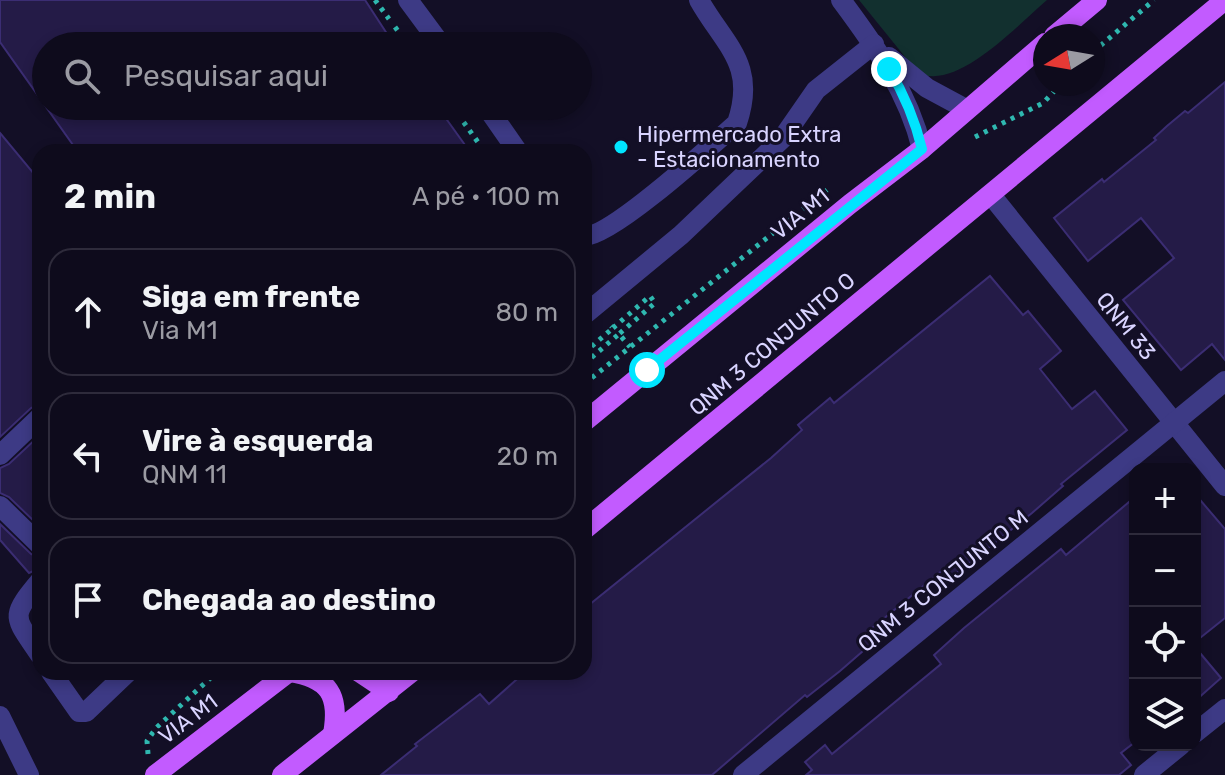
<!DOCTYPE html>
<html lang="pt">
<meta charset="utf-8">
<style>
:root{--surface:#0e0b1c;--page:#171425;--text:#f1f3f6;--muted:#9b9ba3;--line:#2e2b3b}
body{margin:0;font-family:Rubik,sans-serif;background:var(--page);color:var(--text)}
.controls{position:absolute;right:24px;bottom:24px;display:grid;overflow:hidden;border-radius:16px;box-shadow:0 4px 12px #0003}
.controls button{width:72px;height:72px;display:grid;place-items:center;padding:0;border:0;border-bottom:2px solid var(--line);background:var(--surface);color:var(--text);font:40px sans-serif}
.compass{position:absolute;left:1033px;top:24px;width:72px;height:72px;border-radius:50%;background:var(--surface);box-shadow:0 4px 12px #0003;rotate:259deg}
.stop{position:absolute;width:24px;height:24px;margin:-18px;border:6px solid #00e5ff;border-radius:50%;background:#fff}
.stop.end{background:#00e5ff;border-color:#fff;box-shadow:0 2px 8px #0008}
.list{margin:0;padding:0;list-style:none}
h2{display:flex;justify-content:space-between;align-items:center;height:104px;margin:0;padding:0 32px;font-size:34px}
h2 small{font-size:26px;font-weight:400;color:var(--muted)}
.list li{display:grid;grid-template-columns:52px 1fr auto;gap:24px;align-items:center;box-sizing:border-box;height:128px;margin:0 16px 16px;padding:0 16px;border:2px solid var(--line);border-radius:24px}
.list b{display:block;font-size:30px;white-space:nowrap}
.list p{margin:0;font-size:26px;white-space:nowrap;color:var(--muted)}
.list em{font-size:26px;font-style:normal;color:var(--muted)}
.icon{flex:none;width:44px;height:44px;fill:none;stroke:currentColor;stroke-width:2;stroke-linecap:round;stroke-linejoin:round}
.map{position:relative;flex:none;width:1225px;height:775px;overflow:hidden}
.search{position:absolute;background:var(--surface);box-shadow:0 4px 12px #0003;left:32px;top:32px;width:560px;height:88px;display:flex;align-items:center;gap:20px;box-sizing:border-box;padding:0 28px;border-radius:44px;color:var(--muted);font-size:30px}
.panel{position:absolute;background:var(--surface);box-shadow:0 4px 12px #0003;left:32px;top:144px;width:560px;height:536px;border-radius:24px}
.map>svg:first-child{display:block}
.green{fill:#12302f}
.building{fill:#241b47;stroke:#3b2d73;stroke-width:2}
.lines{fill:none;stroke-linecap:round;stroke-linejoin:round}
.path{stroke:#2fb8b0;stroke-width:5;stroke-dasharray:4 6;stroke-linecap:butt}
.minor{stroke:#3d3a85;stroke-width:20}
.major{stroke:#c25bff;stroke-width:20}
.route{stroke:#00e5ff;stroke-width:10}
.poi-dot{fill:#00e5ff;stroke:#130f26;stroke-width:3}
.labels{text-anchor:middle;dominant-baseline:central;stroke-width:6;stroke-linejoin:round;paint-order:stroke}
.poi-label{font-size:22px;fill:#d9d4ff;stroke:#130f26;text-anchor:start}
.street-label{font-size:22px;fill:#d9d4ff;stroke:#130f26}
</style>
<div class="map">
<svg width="1225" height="775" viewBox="0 0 1225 775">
<rect width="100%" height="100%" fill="#130f26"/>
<path class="green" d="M859,0H1047C1020,23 962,86 924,75C920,74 917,71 914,68Z"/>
<g class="building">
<path d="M0,0H365L395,46H46V106H437L470,152H78L0,42Z"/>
<path d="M1225,82V360L1212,344L1181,370L1123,300L1174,258L1141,218L1088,261L1054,218L1102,179L1104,182L1156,140L1154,138L1167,126L1185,111L1188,113Z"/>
<path d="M0,133L40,181V404L31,408L0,437Z"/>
<path d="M990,276L1023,315L1028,311L1061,351L1040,369L1072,409L1095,391L1127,430L1061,484L1063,486L1032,513L967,565L950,578L943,570L865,634L871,644L840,671L807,697L805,695L712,775H381L417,746L415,744L480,694L489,704L525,672H584V609L771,458L802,430L798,425L830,398L834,403Z"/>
<path d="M40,435V527L9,497L0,493V468L9,464Z"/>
<path d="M1195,494L1225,529V618L1195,642Z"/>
<path d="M1135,497V742L1121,753L1131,765L1119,775H806L812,770L805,762L825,745L832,754L941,664L934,655L964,628L1061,549L1066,555Z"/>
<path d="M0,524L31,554L40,558V568L29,573L0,540Z"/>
<path d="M1195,647L1221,678L1195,701Z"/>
</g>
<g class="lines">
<g class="path">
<path d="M375,0L389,19"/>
<path d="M395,27L409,46"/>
<path d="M1093,52L1154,0"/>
<path d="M452,106L485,152"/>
<path d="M975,137L1043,103L1061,84"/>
<path d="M613,328L650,296L655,303L619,334"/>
<path d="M584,353L613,328L611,326"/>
<path d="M584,364L619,334L630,347"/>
<path d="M584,384L827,190"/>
<path d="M148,754L147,741L156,728L217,672"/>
</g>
<g class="minor">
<path d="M408,0L442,46"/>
<path d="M841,0C876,47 908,92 922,149"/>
<path d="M889,57L927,88L966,109"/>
<path d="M486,106L518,152"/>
<path d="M991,195L1225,486"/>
<path d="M584,236C610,238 713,144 737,123C757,64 725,46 699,0"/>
<path d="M584,315L681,235L782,139L816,90L874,44"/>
<path d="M0,455L40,417"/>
<path d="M0,506L40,545"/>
<path d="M40,581C9,618 14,616 40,655"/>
<path d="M51,672L79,712H86L128,672"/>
<path d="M0,716L29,775"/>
<path d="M1195,733L1225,709"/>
<path d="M743,775L1225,381"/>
<path d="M1144,775L1181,745"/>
</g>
<g class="major">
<path d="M1054,36L1097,0"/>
<path d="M584,422L850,204L922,149L1045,43"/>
<path d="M584,530L1225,0"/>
<path d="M290,672C329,678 340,695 333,734"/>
<path d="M359,672L389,692"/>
<path d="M155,775L289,672"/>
<path d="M282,775L412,672"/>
</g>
</g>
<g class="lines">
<path class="route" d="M647,370L922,149C915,120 904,94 889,69"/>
</g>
<circle class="poi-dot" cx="621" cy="147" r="8"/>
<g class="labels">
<g class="poi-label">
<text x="637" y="134">Hipermercado Extra<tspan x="637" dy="25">- Estacionamento</tspan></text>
</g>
<g class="street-label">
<text transform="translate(800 214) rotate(-39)">VIA M1</text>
<text transform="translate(1126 326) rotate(51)">QNM 33</text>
<text transform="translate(772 344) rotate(-40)">QNM 3 CONJUNTO O</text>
<text transform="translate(943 581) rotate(-39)">QNM 3 CONJUNTO M</text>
<text transform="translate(188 719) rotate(-37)">VIA M1</text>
</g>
</g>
</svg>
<div class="controls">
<button>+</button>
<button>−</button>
<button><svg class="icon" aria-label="locate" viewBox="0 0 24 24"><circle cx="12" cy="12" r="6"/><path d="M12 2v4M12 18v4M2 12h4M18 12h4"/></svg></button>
<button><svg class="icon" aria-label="layers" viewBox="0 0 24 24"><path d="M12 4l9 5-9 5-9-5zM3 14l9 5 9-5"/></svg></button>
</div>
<svg class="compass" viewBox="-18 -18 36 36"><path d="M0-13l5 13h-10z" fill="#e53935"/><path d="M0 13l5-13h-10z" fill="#9b9ba3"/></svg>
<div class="stop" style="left:647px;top:370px"></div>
<div class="stop end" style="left:889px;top:69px"></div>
<div class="search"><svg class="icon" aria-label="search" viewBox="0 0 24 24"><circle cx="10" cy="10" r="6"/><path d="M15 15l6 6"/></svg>Pesquisar aqui</div>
<section class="panel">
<h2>2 min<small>A pé · 100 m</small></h2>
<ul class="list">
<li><svg class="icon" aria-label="ahead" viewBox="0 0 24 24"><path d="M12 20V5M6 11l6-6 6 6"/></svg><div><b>Siga em frente</b><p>Via M1</p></div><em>80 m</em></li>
<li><svg class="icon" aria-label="left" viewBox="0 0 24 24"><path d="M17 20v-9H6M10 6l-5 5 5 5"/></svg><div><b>Vire à esquerda</b><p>QNM 11</p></div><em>20 m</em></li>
<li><svg class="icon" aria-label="arrive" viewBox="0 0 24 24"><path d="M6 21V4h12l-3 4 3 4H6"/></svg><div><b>Chegada ao destino</b></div></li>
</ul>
</section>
</div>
